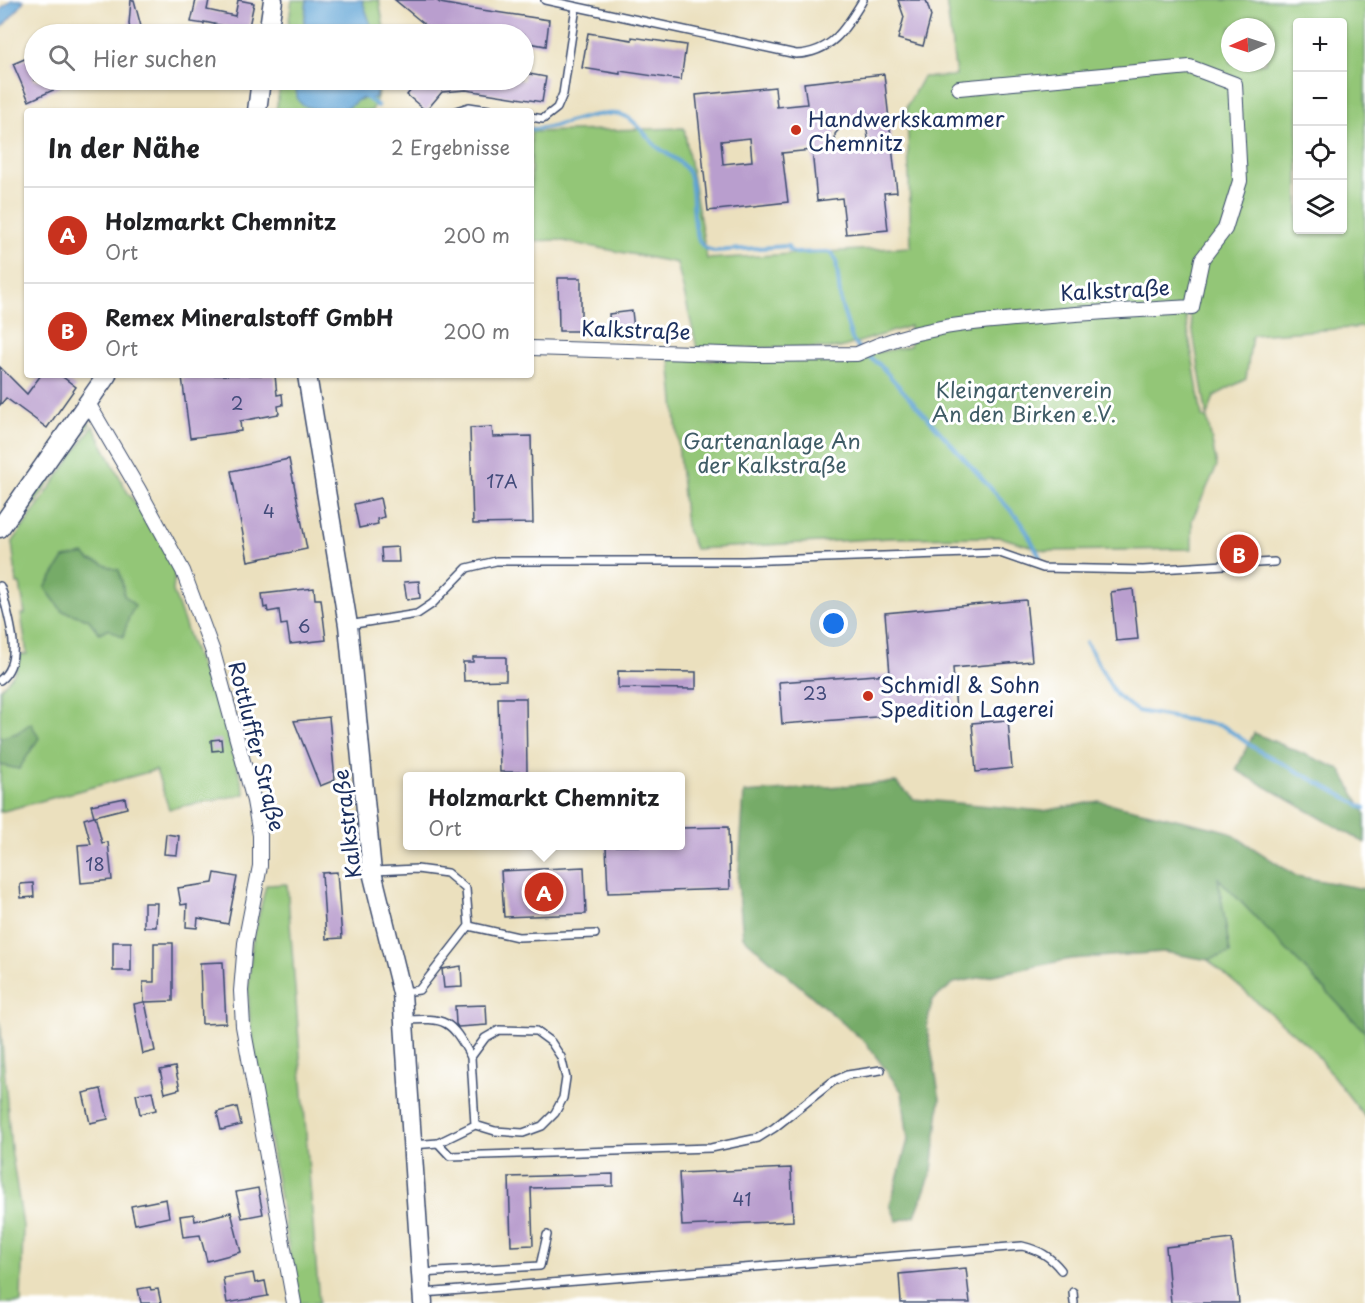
<!DOCTYPE html>
<html lang="de">
<meta charset="utf-8">
<style>
:root{--surface:#fff;--page:#f6f6f6;--text:#202124;--muted:#757577;--line:#e0e0e0;--accent:#c8321e}
body{margin:0;font-family:"Playpen Sans",sans-serif;background:var(--page);color:var(--text)}
.controls{position:absolute;right:18px;top:18px;display:grid;overflow:hidden;border-radius:6px;box-shadow:0 2px 4px #0004}
.controls button{width:54px;height:54px;display:grid;place-items:center;padding:0;border:0;border-bottom:2px solid var(--line);background:var(--surface);color:var(--text);font:30px sans-serif}
.compass{position:absolute;left:1221px;top:18px;width:54px;height:54px;border-radius:50%;background:var(--surface);box-shadow:0 2px 4px #0004;rotate:267deg}
.you{position:absolute;left:834px;top:624px;width:21px;height:21px;margin:-15px;border:4px solid #fff;border-radius:50%;background:#1a73e8;box-shadow:0 0 0 9px #1a73e833}
.badge{display:grid;place-items:center;width:39px;height:39px;border-radius:50%;background:var(--accent);color:#fff;font-size:20px;font-weight:700}
.pin{position:absolute;translate:-50% -50%;border:3px solid #fff;box-shadow:0 2px 6px #0006}
.popup{position:absolute;left:403px;top:772px;width:282px;height:78px;box-sizing:border-box;display:grid;place-content:center;border-radius:6px;background:var(--surface);filter:drop-shadow(0 2px 4px #0005);font-size:20px;white-space:nowrap;color:var(--muted)}
.popup b{font-size:22px;color:var(--text)}
.popup::after{content:'';position:absolute;left:50%;top:100%;margin-left:-12px;border:12px solid transparent;border-top-color:var(--surface)}
.list{margin:0;padding:0;list-style:none}
h2{display:flex;justify-content:space-between;align-items:center;height:78px;margin:0;padding:0 24px;font-size:26px}
h2 small{font-size:20px;font-weight:400;color:var(--muted)}
.list li{display:grid;grid-template-columns:39px 1fr auto;gap:18px;align-items:center;box-sizing:border-box;height:96px;padding:0 24px;border-top:2px solid var(--line)}
.list b{display:block;font-size:22px;white-space:nowrap}
.list p{margin:0;font-size:20px;white-space:nowrap;color:var(--muted)}
.list em{font-size:20px;font-style:normal;color:var(--muted)}
.icon{flex:none;width:33px;height:33px;fill:none;stroke:currentColor;stroke-width:2;stroke-linecap:round;stroke-linejoin:round}
.map{position:relative;flex:none;width:1365px;height:1303px;overflow:hidden}
.search{position:absolute;background:var(--surface);box-shadow:0 2px 4px #0004;left:24px;top:24px;width:510px;height:66px;display:flex;align-items:center;gap:15px;box-sizing:border-box;padding:0 21px;border-radius:33px;color:var(--muted);font-size:22px}
.panel{position:absolute;background:var(--surface);box-shadow:0 2px 4px #0004;left:24px;top:108px;width:510px;height:270px;border-radius:6px}
.map>svg:first-child{display:block}
.green{fill:#93c677;stroke:#577a6a;stroke-width:1.5;fill-rule:evenodd}
.forest{fill:#76ab68;stroke:#486d63;stroke-width:1.5}
.water{fill:#60a4d5;stroke:#3e6a9a;stroke-width:1.5}
.lines{fill:none;stroke-linecap:round;stroke-linejoin:round}
.stream{stroke:#60a4d5;stroke-width:4}
.building{fill:#b99ece;fill-rule:evenodd}
.lane-casing{stroke:#3a4a6c;stroke-width:10}
.street-casing{stroke:#3a4a6c;stroke-width:16}
.secondary-casing{stroke:#3a4a6c;stroke-width:21}
.lane{stroke:#fff;stroke-width:7}
.street{stroke:#fff;stroke-width:14}
.secondary{stroke:#fff;stroke-width:18}
.poi-dot{fill:#c8321e;stroke:#fff;stroke-width:2}
.labels{text-anchor:middle;dominant-baseline:central;stroke-width:6;stroke-linejoin:round;paint-order:stroke}
.number-label{font-size:18px;fill:#424b7a}
.poi-label{font-size:21px;fill:#1b2f5e;stroke:#fff;text-anchor:start}
.street-label{font-size:21px;fill:#1b2f5e;stroke:#fff}
.park-label{font-size:21px;fill:#3f5c66;stroke:#fff}
</style>
<div class="map">
<svg width="1365" height="1303" viewBox="0 0 1365 1303">
<rect width="100%" height="100%" fill="#fff"/>
<filter id="ink" filterUnits="userSpaceOnUse"><feTurbulence type="fractalNoise" baseFrequency=".0167" numOctaves="2"/><feDisplacementMap in="SourceGraphic" scale="12" xChannelSelector="R" yChannelSelector="G"/><feConvolveMatrix kernelMatrix="1 2 1 2 8 2 1 2 1" color-interpolation-filters="sRGB"/></filter>
<filter id="wash" filterUnits="userSpaceOnUse"><feTurbulence type="fractalNoise" baseFrequency=".008" numOctaves="4" result="noise"/><feDisplacementMap in="SourceGraphic" scale="24" xChannelSelector="R" yChannelSelector="G"/><feGaussianBlur stdDeviation="1.35" result="paint"/><feColorMatrix in="noise" values="0 0 0 0 0 0 0 0 0 0 0 0 0 0 0 0 0 1.4 0 .05"/><feComposite in="paint" operator="in"/></filter>
<g filter="url(#wash)">
<rect width="100%" height="100%" fill="#ebe0be"/>
<g class="green">
<path d="M292,0H307L303,34H287Z"/>
<path d="M362,0H379L385,34H374Z"/>
<path d="M946,0H1365V327L1252,335L1246,379L1214,396L1207,418L1217,466L1192,520V549L1046,551L1000,537L890,538L695,549L686,527L670,359C751,360 831,364 910,346V326L840,348H697L677,263L558,240L531,241V132L684,128L707,259L911,247L907,106L923,77L956,76ZM1298,22H1342V230H1298ZM1230,27H1266V63H1230ZM1190,314L1207,417L1206,418L1202,417L1186,317Z"/>
<path d="M281,80H296V90C316,102 337,121 357,100L372,98L376,96L378,80H383L372,111H276Z"/>
<path d="M87,421L90,424L20,525L16,522Z"/>
<path d="M93,426L128,493L156,532L175,572L173,591L196,656L225,725L245,794L169,809L156,770L0,812V765L19,769L31,724L17,733L0,738V689C10,679 19,670 20,655L27,654L21,614H25L20,584H17L12,543Z"/>
<path d="M1218,877L1365,1032V1117L1312,1049L1208,960L1230,953Z"/>
<path d="M287,884L319,1303H298L250,1024L248,990L252,944L266,885Z"/>
<path d="M0,1020L11,1149L23,1226L21,1303H0Z"/>
</g>
<g class="forest">
<path d="M84,554L90,560C101,561 108,568 119,570L122,581L124,595L135,606L129,617L123,637L108,629L99,633L88,619L62,611L45,588L64,558Z"/>
<path d="M31,723L39,738L19,769L0,765V738L17,733Z"/>
<path d="M1254,733L1340,769L1365,813V843L1236,770Z"/>
<path d="M896,782L914,799L1043,811L1099,801L1227,831L1296,876L1365,889V1032L1218,878L1230,953L1208,960L1164,952L1071,959L954,983L932,1001L927,1026L940,1099L932,1171L915,1216L897,1221L890,1205L908,1140L902,1092L866,1043L743,937L738,883L744,793Z"/>
</g>
<g class="water">
<path d="M12,0H24L20,7L0,29V10Z"/>
<path d="M307,0H362L374,34H303Z"/>
<path d="M296,80H378L375,98C370,98 365,98 360,99C354,101 351,108 344,109C334,111 304,111 298,100C296,94 296,86 296,80Z"/>
</g>
<g class="lines">
<g class="stream">
<path d="M364,96L378,106"/>
<path d="M531,129C560,129 588,111 618,114C634,116 645,136 656,146C667,155 686,162 690,177C696,195 689,235 705,248C708,250 711,250 714,251L788,246L789,250L796,253L826,252L832,253L836,260L841,304L852,339L860,350"/>
<path d="M865,355L879,364L1022,523L1040,557"/>
<path d="M1086,642L1116,695L1137,711L1223,726L1256,749L1365,808"/>
</g>
</g>
<g id="blocks">
<g class="building">
<path d="M131,0H134L143,34H131L129,24Z"/>
<path d="M196,0H209L207,10L235,16L238,0L254,3L248,31L204,22V24L191,22Z"/>
<path d="M395,0H436L440,3L462,7L549,20L546,46L524,42V34H428L429,28Z"/>
<path d="M898,0H926L931,16L923,46L898,39L904,17Z"/>
<path d="M588,33L632,40V37L686,45L681,80L620,71V74L582,68Z"/>
<path d="M34,55V80H56L60,87L29,101L13,64Z"/>
<path d="M524,73L546,77L542,102L466,90L442,92L426,111L407,95L419,80H524Z"/>
<path d="M884,74L897,192L884,193L888,230L846,234L842,198L817,201L812,150L782,153L788,202L708,211L696,95L775,87L777,107L807,104L804,83ZM866,124L869,145L836,149L835,134L841,127ZM750,138L752,161L723,164L721,141Z"/>
<path d="M558,278H581V331H559Z"/>
<path d="M632,311L634,329L610,331L609,314Z"/>
<path d="M0,367L27,394L41,375H60L76,387L47,428L6,398L0,405Z"/>
<path d="M197,375H275L277,395L282,394L283,405L278,406L279,414L240,421L241,431L190,438L182,377Z"/>
<path d="M492,427L493,437L531,436L533,523L473,524L470,428Z"/>
<path d="M289,459L307,549L248,561L231,471Z"/>
<path d="M380,498L384,517L377,519L378,524L359,528L354,504Z"/>
<path d="M398,547L399,562H382L381,548Z"/>
<path d="M419,581L420,598L407,600L404,582Z"/>
<path d="M314,588L315,599H321L326,640L290,644L287,624L281,625L279,610L268,612L267,607L264,608L262,594Z"/>
<path d="M1133,589L1138,639L1116,641L1111,592Z"/>
<path d="M1026,600L1032,661L953,668L956,711L782,724L779,682L890,674L885,613Z"/>
<path d="M473,657H506V680L464,681L463,662H473Z"/>
<path d="M618,671L696,672V689L618,688Z"/>
<path d="M498,698H526L527,772H500Z"/>
<path d="M329,717L335,780L320,786L294,721Z"/>
<path d="M1008,720L1012,768L976,772L972,723Z"/>
<path d="M221,739L222,750L212,751L211,740Z"/>
<path d="M125,798L127,808L95,816L102,843L108,842L112,880L81,883L78,845L91,844L84,819L94,816L91,805Z"/>
<path d="M728,827L730,889L608,893L606,846H681V828Z"/>
<path d="M166,834L179,836L177,855L164,854Z"/>
<path d="M584,867L586,914L504,917L501,871Z"/>
<path d="M337,872L342,938L326,939L322,873Z"/>
<path d="M215,873L237,877L228,924L198,918L197,928L186,927L187,904L181,905L178,888L213,883Z"/>
<path d="M33,883L34,897L21,898L20,884Z"/>
<path d="M144,903H157L156,927H144Z"/>
<rect x="113" y="942" width="18" height="29"/>
<path d="M154,943H173V1001L145,1002L155,1051L143,1054L134,1004L144,1002L143,982H154Z"/>
<path d="M223,962L226,1023L202,1024L200,963Z"/>
<path d="M461,966L462,987L444,988L442,969Z"/>
<path d="M486,1005L487,1025L458,1027L456,1024L455,1006Z"/>
<path d="M175,1067L180,1089L165,1093L160,1070Z"/>
<path d="M101,1089L108,1119L90,1123L83,1093Z"/>
<path d="M152,1091L156,1110L140,1114L136,1094Z"/>
<path d="M237,1107L241,1125L221,1130L217,1112Z"/>
<path d="M791,1168L793,1221L682,1226L679,1173Z"/>
<path d="M613,1174V1186L531,1188L533,1245L511,1246L509,1177Z"/>
<path d="M258,1188L263,1214L242,1218L236,1192Z"/>
<path d="M166,1199L169,1217L135,1224L131,1206Z"/>
<path d="M231,1212L241,1252L207,1261L200,1235L183,1237L180,1216L194,1214L195,1221Z"/>
<path d="M1232,1239L1239,1303H1171L1166,1247Z"/>
<path d="M966,1268L970,1303H901L899,1274Z"/>
<path d="M253,1273L255,1283L265,1281L268,1296L227,1303L223,1278Z"/>
<path d="M150,1287L151,1290L158,1289L161,1303H141L138,1289Z"/>
</g>
</g>
</g>
<g filter="url(#ink)">
<use href="#blocks" fill-opacity="0" stroke="#3a4a6c" stroke-width="1.5"/>
<g class="lines">
<g class="lane-casing">
<g id="lane">
<path d="M545,0L796,54C832,53 846,28 863,0"/>
<path d="M456,111L469,107L496,111"/>
<path d="M531,117L543,119L557,108L563,94L576,7"/>
<path d="M0,586L3,594C8,618 25,661 0,680"/>
<path d="M348,625L417,614L432,604L467,568L496,561H743L997,552L1043,568L1143,570L1274,562"/>
<path d="M374,871L417,869L447,873L466,889L469,926L419,990L404,992"/>
<path d="M469,926L518,937L595,934"/>
<path d="M404,1020C447,1018 450,1019 471,1057"/>
<path d="M438,1143L450,1156L711,1148L758,1138L774,1128L832,1082L847,1075L881,1070"/>
<path d="M413,1145L438,1143L475,1125L495,1131L523,1133L542,1126L555,1113L563,1098L566,1078L561,1057L551,1042L536,1031L499,1030L485,1038L471,1057L475,1125"/>
<path d="M421,1273L540,1266L547,1235"/>
<path d="M1073,1292L1074,1303"/>
<path d="M423,1293L1022,1246C1039,1250 1050,1256 1061,1270"/>
</g>
</g>
<g class="street-casing">
<g id="street">
<path d="M531,348L757,355L857,354C912,328 967,323 1026,318C1082,313 1137,310 1192,307L1202,259L1225,229L1240,181L1235,84L1190,67L959,88"/>
<path d="M88,403L139,490L183,571L213,652L254,801L260,835V866L245,943L241,991L243,1026L294,1303"/>
</g>
</g>
<g class="secondary-casing">
<g id="secondary">
<path d="M268,34L273,0"/>
<path d="M257,111L261,80"/>
<path d="M307,375L348,625L372,872L402,993L423,1303"/>
<path d="M0,528L107,375"/>
</g>
</g>
<use href="#lane" class="lane"/>
<use href="#street" class="street"/>
<use href="#secondary" class="secondary"/>
</g>
</g>
<g class="poi-dot">
<circle cx="796" cy="130" r="6"/>
<circle cx="868" cy="696" r="6"/>
</g>
<g class="labels">
<g class="number-label">
<text x="237" y="402">2</text>
<text x="502" y="480">17A</text>
<text x="269" y="510">4</text>
<text x="304" y="625">6</text>
<text x="815" y="692">23</text>
<text x="95" y="863">18</text>
<text x="742" y="1198">41</text>
</g>
<g class="poi-label">
<text x="808" y="118">Handwerkskammer<tspan x="808" dy="24">Chemnitz</tspan></text>
<text x="880" y="684">Schmidl &amp; Sohn<tspan x="880" dy="24">Spedition Lagerei</tspan></text>
</g>
<g class="street-label">
<text transform="translate(1115 289) rotate(-3)">Kalkstraße</text>
<text transform="translate(636 329) rotate(2)">Kalkstraße</text>
<text transform="translate(258 746) rotate(76)">Rottluffer Straße</text>
<text transform="translate(346 824) rotate(-97)">Kalkstraße</text>
</g>
<g class="park-label">
<text x="1024" y="389">Kleingartenverein<tspan x="1024" dy="24">An den Birken e.V.</tspan></text>
<text x="772" y="440">Gartenanlage An<tspan x="772" dy="24">der Kalkstraße</tspan></text>
</g>
</g>
</svg>
<div class="controls">
<button>+</button>
<button>−</button>
<button><svg class="icon" aria-label="locate" viewBox="0 0 24 24"><circle cx="12" cy="12" r="6"/><path d="M12 2v4M12 18v4M2 12h4M18 12h4"/></svg></button>
<button><svg class="icon" aria-label="layers" viewBox="0 0 24 24"><path d="M12 4l9 5-9 5-9-5zM3 14l9 5 9-5"/></svg></button>
</div>
<svg class="compass" viewBox="-18 -18 36 36"><path d="M0-13l5 13h-10z" fill="#e53935"/><path d="M0 13l5-13h-10z" fill="#757577"/></svg>
<div class="you"></div>
<div class="pin badge" style="left:544px;top:892px">A</div>
<div class="popup"><b>Holzmarkt Chemnitz</b>Ort</div>
<div class="pin badge" style="left:1239px;top:554px">B</div>
<div class="search"><svg class="icon" aria-label="search" viewBox="0 0 24 24"><circle cx="10" cy="10" r="6"/><path d="M15 15l6 6"/></svg>Hier suchen</div>
<section class="panel">
<h2>In der Nähe<small>2 Ergebnisse</small></h2>
<ul class="list">
<li><span class="badge">A</span><div><b>Holzmarkt Chemnitz</b><p>Ort</p></div><em>200 m</em></li>
<li><span class="badge">B</span><div><b>Remex Mineralstoff GmbH</b><p>Ort</p></div><em>200 m</em></li>
</ul>
</section>
</div>
